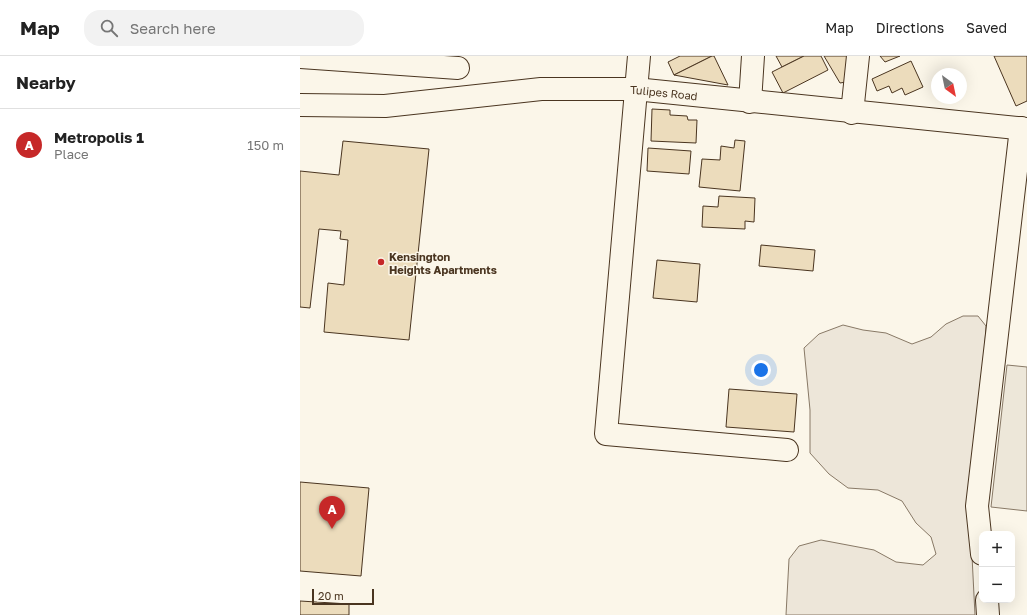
<!DOCTYPE html>
<meta charset="utf-8">
<style>
:root{--surface:#fff;--page:#f2f2f2;--text:#222;--muted:#767676;--line:#e0e0e0;--accent:#c62828}
body{margin:0;font-family:"Golos Text",sans-serif;background:var(--page);color:var(--text)}
.controls{position:absolute;right:12px;bottom:12px;display:grid;overflow:hidden;border-radius:8px;box-shadow:0 4px 16px #0002}
.controls button{width:36px;height:36px;display:grid;place-items:center;padding:0;border:0;border-bottom:1px solid var(--line);background:var(--surface);color:var(--text);font:20px sans-serif}
.compass{position:absolute;left:631px;top:12px;width:36px;height:36px;border-radius:50%;background:var(--surface);box-shadow:0 4px 16px #0002;rotate:147deg}
.scale{position:absolute;left:12px;bottom:10px;width:62px;box-sizing:border-box;padding-left:4px;border:2px solid #4a3520;border-top:0;font-size:11px;line-height:14px;white-space:nowrap;color:#4a3520;-webkit-text-stroke:3px #fbf6e9;paint-order:stroke}
.you{position:absolute;left:461px;top:314px;width:14px;height:14px;margin:-10px;border:3px solid #fff;border-radius:50%;background:#1a73e8;box-shadow:0 0 0 6px #1a73e833}
.badge{display:grid;place-items:center;width:26px;height:26px;border-radius:50%;background:var(--accent);color:#fff;font-size:13px;font-weight:700}
.pin{position:absolute;translate:-50% -33px;filter:drop-shadow(0 1px 2px #0008)}
.pin::after{content:'';position:absolute;top:21px;width:14px;height:12px;background:inherit;clip-path:polygon(0 0,100% 0,50% 100%)}
.list{margin:0;padding:0;list-style:none}
h2{display:flex;justify-content:space-between;align-items:center;height:52px;margin:0;padding:0 16px;font-size:17px}
h2 small{font-size:13px;font-weight:400;color:var(--muted)}
.list li{display:grid;grid-template-columns:26px 1fr auto;gap:12px;align-items:center;box-sizing:border-box;height:72px;padding:0 16px;border-top:1px solid var(--line)}
.list b{display:block;font-size:15px;white-space:nowrap}
.list p{margin:0;font-size:13px;white-space:nowrap;color:var(--muted)}
.list em{font-size:13px;font-style:normal;color:var(--muted)}
.icon{flex:none;width:22px;height:22px;fill:none;stroke:currentColor;stroke-width:2;stroke-linecap:round;stroke-linejoin:round}
.map{position:relative;flex:none;width:727px;height:559px;overflow:hidden}
header{display:flex;align-items:center;gap:24px;box-sizing:border-box;height:56px;padding:0 20px;background:var(--surface);border-bottom:1px solid var(--line)}
header strong{font-size:19px}
nav{display:flex;gap:22px;margin-inline-start:auto;font-size:14px}
.search{width:280px;height:36px;background:var(--page);display:flex;align-items:center;gap:10px;box-sizing:border-box;padding:0 14px;border-radius:16px;color:var(--muted);font-size:15px}
main{display:flex}
aside{flex:1;background:var(--surface)}
.map>svg:first-child{display:block}
.green{fill:#ede6d9;stroke:#887966}
.parking{fill:#ede7d9;stroke:#887966}
.building{fill:#ecdcbc;stroke:#4a3520}
.lines{fill:none;stroke-linecap:round;stroke-linejoin:round}
.minor-casing{stroke:#4a3520;stroke-width:24}
.major-casing{stroke:#4a3520;stroke-width:24}
.minor{stroke:#fbf6e9;stroke-width:22}
.major{stroke:#fbf6e9;stroke-width:22}
.poi-dot{fill:#c62828;stroke:#fbf6e9;stroke-width:1.5}
.labels{text-anchor:middle;dominant-baseline:central;stroke-width:3;stroke-linejoin:round;paint-order:stroke}
.street-label{font-size:11px;fill:#4a3520;stroke:#fbf6e9}
.poi-label{font-size:11px;font-weight:bold;fill:#4a3520;stroke:#fbf6e9;text-anchor:start}
</style>
<header>
<strong>Map</strong>
<div class="search"><svg class="icon" aria-label="search" viewBox="0 0 24 24"><circle cx="10" cy="10" r="6"/><path d="M15 15l6 6"/></svg>Search here</div>
<nav><a>Map</a><a>Directions</a><a>Saved</a></nav>
</header>
<main>
<aside>
<h2>Nearby<small></small></h2>
<ul class="list">
<li><span class="badge">A</span><div><b>Metropolis 1</b><p>Place</p></div><em>150 m</em></li>
</ul>
</aside>
<div class="map">
<svg width="727" height="559" viewBox="0 0 727 559">
<rect width="100%" height="100%" fill="#fbf6e9"/>
<path class="green" d="M663,260H678L686,270L672,500L675,559H486L489,503L499,490L521,484L574,494L596,506L623,509L636,498L631,481L616,467L602,445L578,434L548,432L529,418L510,397V354L504,292L519,278L543,269L563,274L586,277L612,288L631,281L646,268Z"/>
<path class="parking" d="M707,309L727,311V455L691,451Z"/>
<g class="building">
<path d="M380,0H412L374,19L368,6Z"/>
<path d="M412,0H414L428,29L374,19Z"/>
<path d="M476,0H504L482,11Z"/>
<path d="M504,0H521L528,14L483,37L472,16Z"/>
<path d="M524,0H550L546,26L540,27Z"/>
<path d="M580,0H600L585,6Z"/>
<path d="M694,0H727V45L716,50Z"/>
<path d="M611,5L623,31L605,39L602,32L592,37L589,30L577,35L572,23Z"/>
<path d="M352,53L370,54V59L387,60L388,64H397L396,87L351,85Z"/>
<path d="M435,84L445,85L440,135L399,131L402,103L420,104L421,90L434,92Z"/>
<path d="M43,85L129,93L109,284L24,276L28,227L44,229L48,184L40,183L41,175L19,173L10,252L0,251V115L39,119Z"/>
<path d="M348,92L391,95L389,118L347,115Z"/>
<path d="M419,140L455,142L454,166L445,165V173L402,171L403,150L418,151Z"/>
<path d="M461,189L515,194L513,215L459,210Z"/>
<path d="M357,204L400,208L397,246L353,242Z"/>
<path d="M429,333L497,338L494,376L426,371Z"/>
<path d="M0,426L69,432L61,520L0,515Z"/>
<path d="M0,545L49,548V559H0Z"/>
</g>
<g class="lines">
<g class="minor-casing">
<g id="minor">
<path d="M339,0L306,378L487,394"/>
<path d="M0,1L158,12"/>
<path d="M450,46L453,0"/>
<path d="M552,57L558,0"/>
<path d="M682,498L677,450L721,72"/>
<path d="M687,544L688,559"/>
</g>
</g>
<g class="major-casing">
<g id="major">
<path id="s1" d="M0,49L85,50L241,33H335L727,73"/>
</g>
</g>
<use href="#minor" class="minor"/>
<use href="#major" class="major"/>
</g>
<circle class="poi-dot" cx="81" cy="206" r="4"/>
<g class="labels">
<g class="street-label">
<text stroke="none"><textPath href="#s1" startOffset="365">Tulipes Road</textPath></text>
</g>
<g class="poi-label">
<text x="89" y="200">Kensington<tspan x="89" dy="13">Heights Apartments</tspan></text>
</g>
</g>
</svg>
<div class="controls">
<button>+</button>
<button>−</button>
</div>
<svg class="compass" viewBox="-18 -18 36 36"><path d="M0-13l5 13h-10z" fill="#e53935"/><path d="M0 13l5-13h-10z" fill="#767676"/></svg>
<div class="scale">20 m</div>
<div class="you"></div>
<div class="pin badge" style="left:32px;top:473px">A</div>
</div>
</main>
